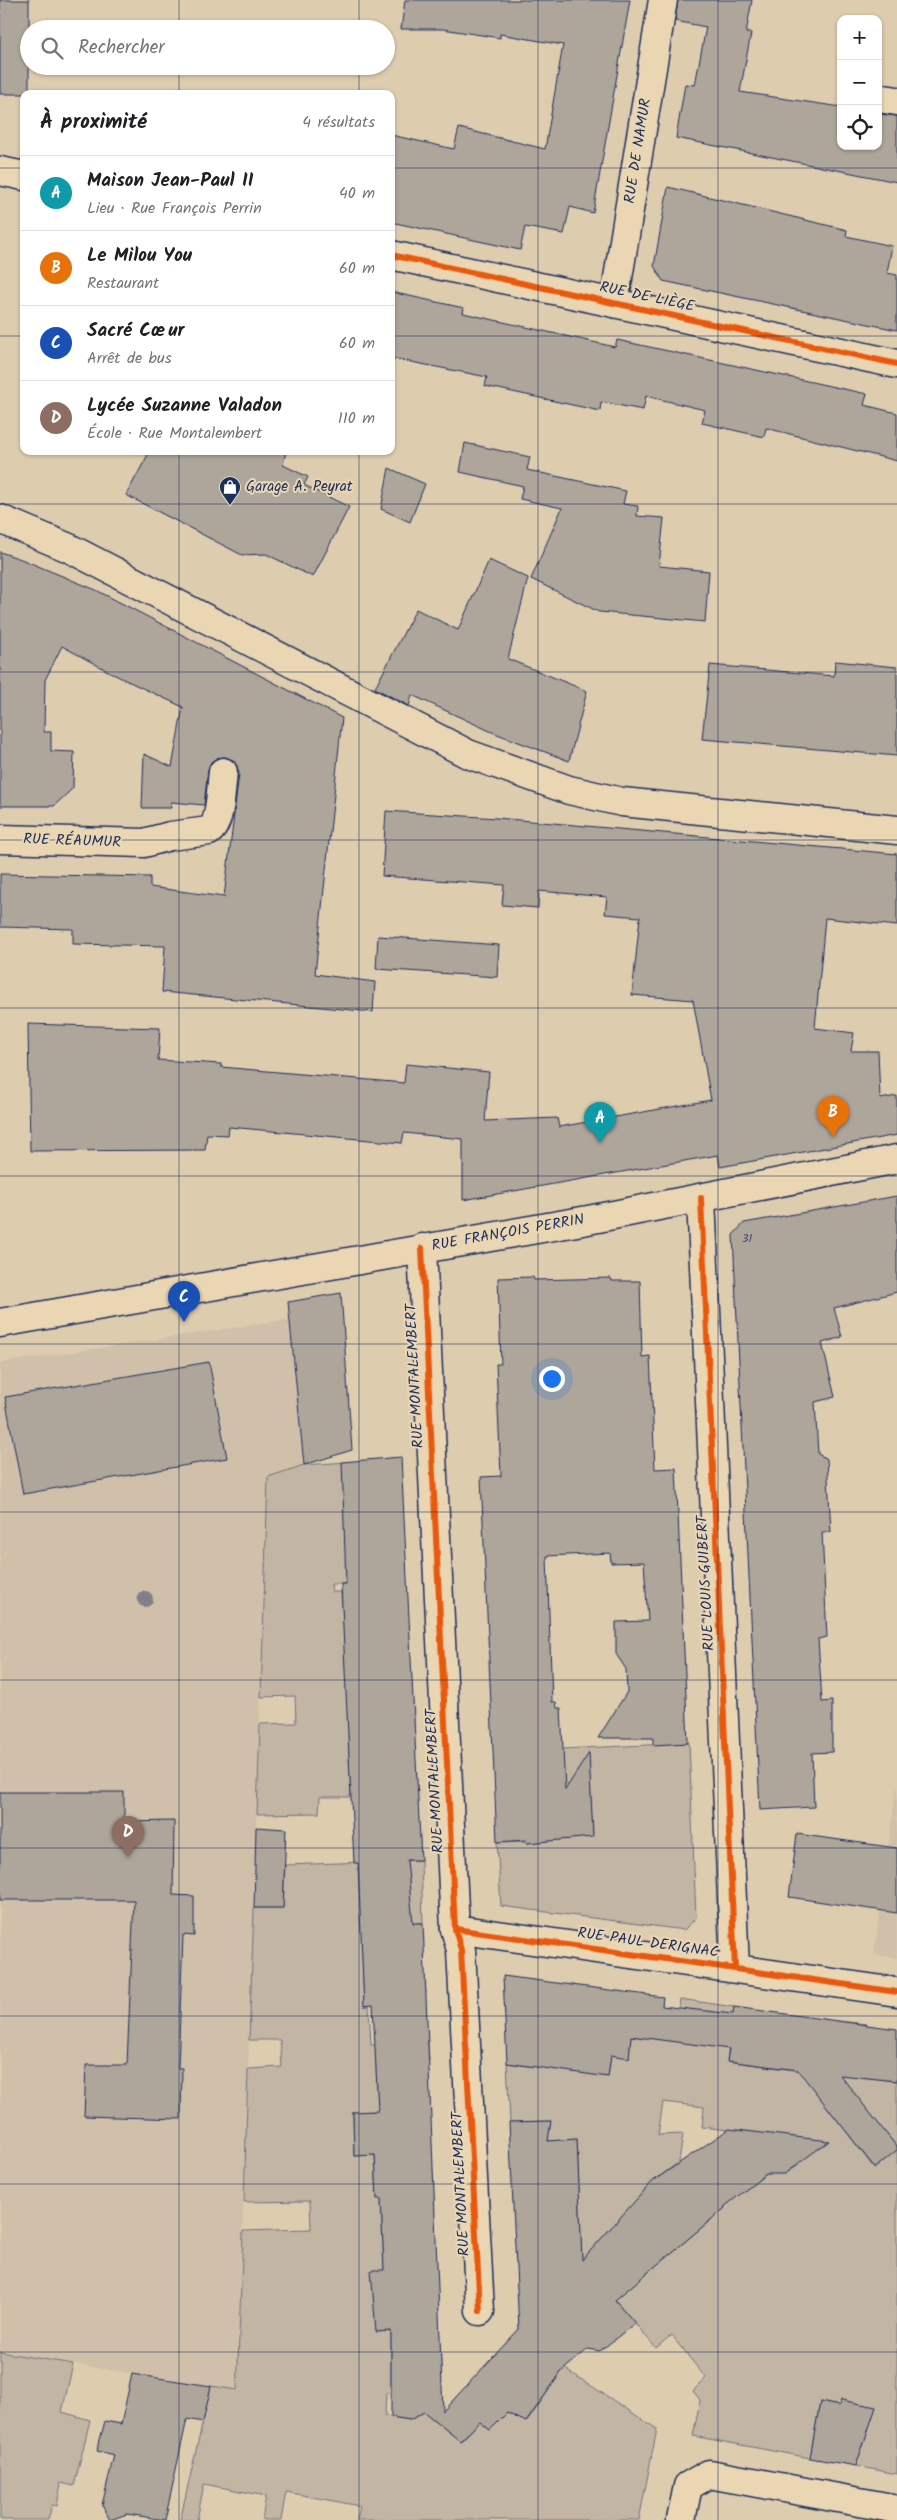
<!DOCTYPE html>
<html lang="fr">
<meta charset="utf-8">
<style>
:root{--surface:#fff;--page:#f2f2f2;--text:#202124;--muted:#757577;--line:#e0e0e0;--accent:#0b8043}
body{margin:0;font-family:Kalam,sans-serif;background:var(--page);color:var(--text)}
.controls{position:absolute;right:15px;top:15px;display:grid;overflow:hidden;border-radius:10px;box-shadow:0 1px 4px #0004}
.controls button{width:45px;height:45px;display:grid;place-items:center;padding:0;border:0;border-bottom:1px solid var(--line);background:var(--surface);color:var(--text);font:25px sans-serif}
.you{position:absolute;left:551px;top:1378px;width:18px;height:18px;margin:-12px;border:4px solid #fff;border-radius:50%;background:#1a73e8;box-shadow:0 0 0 8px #1a73e833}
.badge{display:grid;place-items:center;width:32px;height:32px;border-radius:50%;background:var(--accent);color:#fff;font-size:16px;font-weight:700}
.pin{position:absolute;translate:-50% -41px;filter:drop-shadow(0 1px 2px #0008)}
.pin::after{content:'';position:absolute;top:26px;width:18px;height:15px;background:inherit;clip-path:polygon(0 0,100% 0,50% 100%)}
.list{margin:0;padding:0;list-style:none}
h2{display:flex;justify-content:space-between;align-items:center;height:65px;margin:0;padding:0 20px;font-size:21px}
h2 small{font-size:16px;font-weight:400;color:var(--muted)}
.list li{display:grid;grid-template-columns:32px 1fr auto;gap:15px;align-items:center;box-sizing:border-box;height:75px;padding:0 20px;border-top:1px solid var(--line)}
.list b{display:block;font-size:19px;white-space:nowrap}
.list p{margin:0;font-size:16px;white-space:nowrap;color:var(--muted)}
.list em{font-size:16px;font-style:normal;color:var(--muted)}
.icon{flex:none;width:28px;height:28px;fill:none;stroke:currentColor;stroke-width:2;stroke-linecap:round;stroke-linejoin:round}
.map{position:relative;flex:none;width:897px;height:2520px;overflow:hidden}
.search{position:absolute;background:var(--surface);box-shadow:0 1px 4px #0004;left:20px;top:20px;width:375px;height:55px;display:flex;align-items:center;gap:12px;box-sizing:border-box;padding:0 18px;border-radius:28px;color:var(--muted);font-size:19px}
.panel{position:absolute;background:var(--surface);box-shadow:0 1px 4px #0004;left:20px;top:90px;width:375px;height:365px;border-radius:10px}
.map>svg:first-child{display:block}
.built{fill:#d0c0a9}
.green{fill:#c2b5a3;stroke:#6e7280;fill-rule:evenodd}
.building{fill:#aea59b;stroke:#1b2f5e}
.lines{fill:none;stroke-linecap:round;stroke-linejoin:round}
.minor-casing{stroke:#1b2f5e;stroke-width:31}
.major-casing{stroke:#1b2f5e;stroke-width:31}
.minor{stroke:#ebd6b4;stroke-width:28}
.major{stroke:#ebd6b4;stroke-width:28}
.cycleway-casing{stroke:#ebd6b4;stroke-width:9}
.cycleway{stroke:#e8590c;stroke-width:6}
.tree{fill:#808188}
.grid{fill:none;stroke:#1b2f5e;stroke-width:1;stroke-opacity:0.55}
.labels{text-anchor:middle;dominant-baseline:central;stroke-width:4;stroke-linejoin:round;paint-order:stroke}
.number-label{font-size:12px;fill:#404c6d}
.street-label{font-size:15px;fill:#1b2f5e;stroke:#ebd6b4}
.poi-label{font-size:15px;fill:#1b2f5e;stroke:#ebd6b4;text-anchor:start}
</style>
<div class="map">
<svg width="897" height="2520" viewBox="0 0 897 2520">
<rect width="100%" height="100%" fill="#deccaf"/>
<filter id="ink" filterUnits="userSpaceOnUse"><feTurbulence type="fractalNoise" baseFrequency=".02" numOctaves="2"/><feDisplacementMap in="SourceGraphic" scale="10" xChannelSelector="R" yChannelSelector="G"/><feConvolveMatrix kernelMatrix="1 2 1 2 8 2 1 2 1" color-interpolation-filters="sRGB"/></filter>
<g filter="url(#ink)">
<g class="built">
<path d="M290,1319L304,1465L268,1477L237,2391L0,2352V1363Z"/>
<path d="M897,1782V1958L874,1955Z"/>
</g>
<g class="green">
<path d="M362,1461L346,1584H331L332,1592H341L349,1704L413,1701L414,1731L348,1734L351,1797H320L319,1813L257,1814L260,1724L296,1723L295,1696L261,1697L268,1477L304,1465Z"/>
<path d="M689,1743L696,1918L684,1930L501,1906L497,1842L526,1841L527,1843L593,1836L590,1783L562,1785L541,1750Z"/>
<path d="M421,1860L423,1923H413L411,1904L362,1952L364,2006H369L371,2045L428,2042L429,2061L376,2063L378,2111L353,2112L354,2156L375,2155L377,2198L381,2199L384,2270L376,2332L391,2331V2393H386L385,2416L410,2420L436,2405L444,2428L461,2441L480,2422L490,2430L507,2413L527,2422L564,2368L657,2429L639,2520H357L360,2506L286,2492L281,2520H262L266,2496L204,2484L197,2520H180L211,2386L237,2390L243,2231L311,2229L310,2201L244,2202L248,2069L282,2067L280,2040H249L254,1908H283L285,1865Z"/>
<path d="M680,1999L734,2007L727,2061L823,2074L830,2073L837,2021L867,2024L860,2077L897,2081V2147L844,2081L822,2100L874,2168L897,2150V2474L856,2466L875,2408L841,2400L839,2406L820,2402L810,2458L693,2436L700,2400L693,2391L706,2378L671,2335L656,2348L582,2261L577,2139L548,2141L550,2121L510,2122L507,2063L533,2067L539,2037L608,2077L611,2055L629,2057L631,2036L674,2041ZM663,2102L704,2107L702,2127L782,2136L802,2161C792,2169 784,2178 772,2170L724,2206L725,2208L646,2274L639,2197L660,2176L679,2162L683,2134L658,2135Z"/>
<path d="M0,2352L73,2364L62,2412L90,2420L74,2486L61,2483L57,2506L52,2505L48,2520H0Z"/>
</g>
<g class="building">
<rect x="0" y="0" width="29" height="94"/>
<path d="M405,0H630L593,213L570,207L564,234L525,227L520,250L391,222V135L454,149L459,128L545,149L563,45L500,34V38L443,29H401Z"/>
<path d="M678,0H752L746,33H751L740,92L841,107V146H878V114L897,116V182L676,138L685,84L695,85L706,27L675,21Z"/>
<path d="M668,187L847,230L846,236L892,246L887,273L897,275V330L663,281L654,266Z"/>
<path d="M391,292L464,308L463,313L615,347L617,340L867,394L864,405L897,413V461L766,428L764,437L702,423L705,410L646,396L643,410L601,402L600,411L485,386L487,377L391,358Z"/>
<path d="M465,443L530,457L527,470L626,491L623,504L638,506L637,516L664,518L659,566L709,571L705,622L599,612L531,579L562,508L520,499L523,486L460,472Z"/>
<path d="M150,451H286L283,465L308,477L304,485L349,507L313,577L266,554L242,555L126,495Z"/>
<path d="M389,468L425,484L410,522L381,509Z"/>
<path d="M0,552L21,559L96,590L342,718L315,974L375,982L373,1012L162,992L165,946L73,944V929L0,927V874L150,877V887L224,897L239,774L237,766L233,760L225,757L217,758L211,762L208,770L204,805L171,802V808H142L144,754L172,767L183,707L119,677L62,646L45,680L44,732H51V751L74,752L73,788L54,806H0Z"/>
<path d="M489,560L528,578L508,659L587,691L569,761L492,732L412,695L409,706L375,688L416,609L458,630Z"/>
<path d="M835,661L897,667V756L702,739L710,665L834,676Z"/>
<path d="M386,811L497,818L897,854V926L825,918L815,1028L854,1033L851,1051H878L880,1099L897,1096V1135L720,1167L718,1155L463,1200V1139L404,1133L402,1143L229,1127L228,1135L207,1134L205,1150L30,1151L28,1024L160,1028L158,1060L221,1064V1067L404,1083L406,1064L489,1072L485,1121L557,1118L559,1127L711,1100L693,1000L632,995L640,917L605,914L607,897L539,891L538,908L502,905L504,885L382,876Z"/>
<path d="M378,936L499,945L497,977L376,969Z"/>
<path d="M897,1196V1292L834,1308L842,1337L822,1343L835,1397L815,1402L818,1454L827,1459L831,1532H822L827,1637L818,1639L822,1702L832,1701V1752L812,1753L814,1807L760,1810L733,1235L744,1223Z"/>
<path d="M533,1277L534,1280L611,1278L612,1281H640L642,1357L650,1356L655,1469L676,1468L688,1743L653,1745V1738H598L627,1692L626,1669L616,1654V1622L648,1621L644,1562L611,1563L610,1553L547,1556L552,1702H556L557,1708H561L565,1790L589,1753L593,1837L527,1843L526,1840L497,1842L481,1477L501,1476L496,1364H501L498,1278Z"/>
<path d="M341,1293L352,1450L304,1465L288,1302Z"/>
<path d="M209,1362L227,1458L23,1494L5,1397Z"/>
<path d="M401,1457L421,1860H407L413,1923H423L443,2411L519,2329L509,2122L551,2121L548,2141L577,2139L582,2260L653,2181L729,2129L829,2141L784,2174H766L724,2207L725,2208L615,2300L635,2323L600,2351L588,2349L562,2371L526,2422L507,2413L490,2430L480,2422L460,2441L424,2412L410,2420L391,2417V2331L376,2332L371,2270H384L381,2199H377L375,2155L354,2156L353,2112L378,2111L373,2005L364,2006L358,1863H354L341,1584H346L342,1462Z"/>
<path d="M0,1792H124V1822L174,1821L173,1895L194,1896V1936L183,1935L178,2068H182L181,2119L84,2116L86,2065H127L134,1900H0Z"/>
<path d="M256,1827L286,1829L283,1908H254Z"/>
<path d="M797,1834L897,1848V1913L789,1897Z"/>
<path d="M503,1976L663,1997L662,2006L733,2014L734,2007L897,2029V2081L840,2075L897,2147V2150L875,2168L798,2070L727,2061L729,2049L631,2036L629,2058L611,2055L608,2077L507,2063Z"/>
<path d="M132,2374L211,2386L203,2422L187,2419L165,2520L127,2514L110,2520L102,2505L114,2455L97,2451L105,2421L121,2424Z"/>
<path d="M841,2400L876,2407L856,2466L810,2458L820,2402L839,2406Z"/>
</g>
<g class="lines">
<g class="minor-casing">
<g id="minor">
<path d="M878,98L897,101"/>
<path d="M0,171L24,176"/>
<path d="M391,255L897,364"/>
<path d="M614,303L663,0"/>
<path d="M0,839L144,843L170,836L209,831C221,823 221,786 223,772"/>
<path d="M701,1198L735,1968"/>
<path d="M422,1248L455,1929L461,1950L480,2311"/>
<path d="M455,1929L897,1992"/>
<path d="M681,2520L688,2486L709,2474L897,2509"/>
</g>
</g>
<g class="major-casing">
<g id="major">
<path d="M0,519L69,548L468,754L569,790L622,802L897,830"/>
<path d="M0,1323L588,1220L897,1159"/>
</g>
</g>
<use href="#minor" class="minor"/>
<use href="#major" class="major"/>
<g class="cycleway-casing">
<g id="cycleway">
<path d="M391,255L897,364"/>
<path d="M701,1198L735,1968"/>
<path d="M422,1248L455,1929L461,1950L480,2311"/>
<path d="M455,1929L897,1992"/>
</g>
</g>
<use href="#cycleway" class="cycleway"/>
</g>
<circle class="tree" cx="145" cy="1599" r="8"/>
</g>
<path class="grid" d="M179,0V29M359,0V29M538,0V2520M718,0V2520M179,66V94M359,66V94M0,168H24M391,168H897M0,336H24M391,336H897M179,451V2520M359,451V2520M0,504H897M0,672H897M0,840H897M0,1008H897M0,1176H897M0,1344H897M0,1512H897M0,1680H897M0,1848H897M0,2016H897M0,2184H897M0,2352H897"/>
<defs>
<g id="shop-pin" transform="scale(1.125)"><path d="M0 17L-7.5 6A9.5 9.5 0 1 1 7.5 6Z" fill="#1b2f5e" stroke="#ebd6b4"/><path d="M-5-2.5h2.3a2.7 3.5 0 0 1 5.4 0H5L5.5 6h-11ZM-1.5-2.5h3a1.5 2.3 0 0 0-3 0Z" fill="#fff"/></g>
</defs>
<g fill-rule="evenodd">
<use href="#shop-pin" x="230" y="487"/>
</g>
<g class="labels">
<g class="number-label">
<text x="747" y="1238">31</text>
</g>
<g class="street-label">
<text transform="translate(638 151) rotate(-81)">RUE DE NAMUR</text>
<text transform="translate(647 297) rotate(12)">RUE DE LIÈGE</text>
<text transform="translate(72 841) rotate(2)">RUE RÉAUMUR</text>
<text transform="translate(508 1233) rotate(-10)">RUE FRANÇOIS PERRIN</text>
<text transform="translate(415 1376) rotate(-93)">RUE MONTALEMBERT</text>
<text transform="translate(706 1583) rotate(-93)">RUE LOUIS GUIBERT</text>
<text transform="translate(435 1781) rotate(-93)">RUE MONTALEMBERT</text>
<text transform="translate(648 1943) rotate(8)">RUE PAUL DERIGNAC</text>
<text transform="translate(461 2184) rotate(-93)">RUE MONTALEMBERT</text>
</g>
<g class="poi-label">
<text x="246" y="487">Garage A. Peyrat</text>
</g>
</g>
</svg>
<div class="controls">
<button>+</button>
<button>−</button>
<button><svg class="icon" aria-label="locate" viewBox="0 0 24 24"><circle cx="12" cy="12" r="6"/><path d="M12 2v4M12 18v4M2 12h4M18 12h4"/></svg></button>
</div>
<div class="you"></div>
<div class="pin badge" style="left:600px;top:1143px;background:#0f9aa8">A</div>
<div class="pin badge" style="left:833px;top:1137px;background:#e8710a">B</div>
<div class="pin badge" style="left:184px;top:1322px;background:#1a4fb4">C</div>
<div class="pin badge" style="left:128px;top:1857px;background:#8d6e63">D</div>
<div class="search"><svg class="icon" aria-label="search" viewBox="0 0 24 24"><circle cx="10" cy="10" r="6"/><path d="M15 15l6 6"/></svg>Rechercher</div>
<section class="panel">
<h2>À proximité<small>4 résultats</small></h2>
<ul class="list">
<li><span class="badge" style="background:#0f9aa8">A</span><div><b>Maison Jean-Paul II</b><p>Lieu · Rue François Perrin</p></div><em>40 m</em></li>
<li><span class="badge" style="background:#e8710a">B</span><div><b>Le Milou You</b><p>Restaurant</p></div><em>60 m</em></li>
<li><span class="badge" style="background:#1a4fb4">C</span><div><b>Sacré Cœur</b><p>Arrêt de bus</p></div><em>60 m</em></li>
<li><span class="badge" style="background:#8d6e63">D</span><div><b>Lycée Suzanne Valadon</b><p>École · Rue Montalembert</p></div><em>110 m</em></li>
</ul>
</section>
</div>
